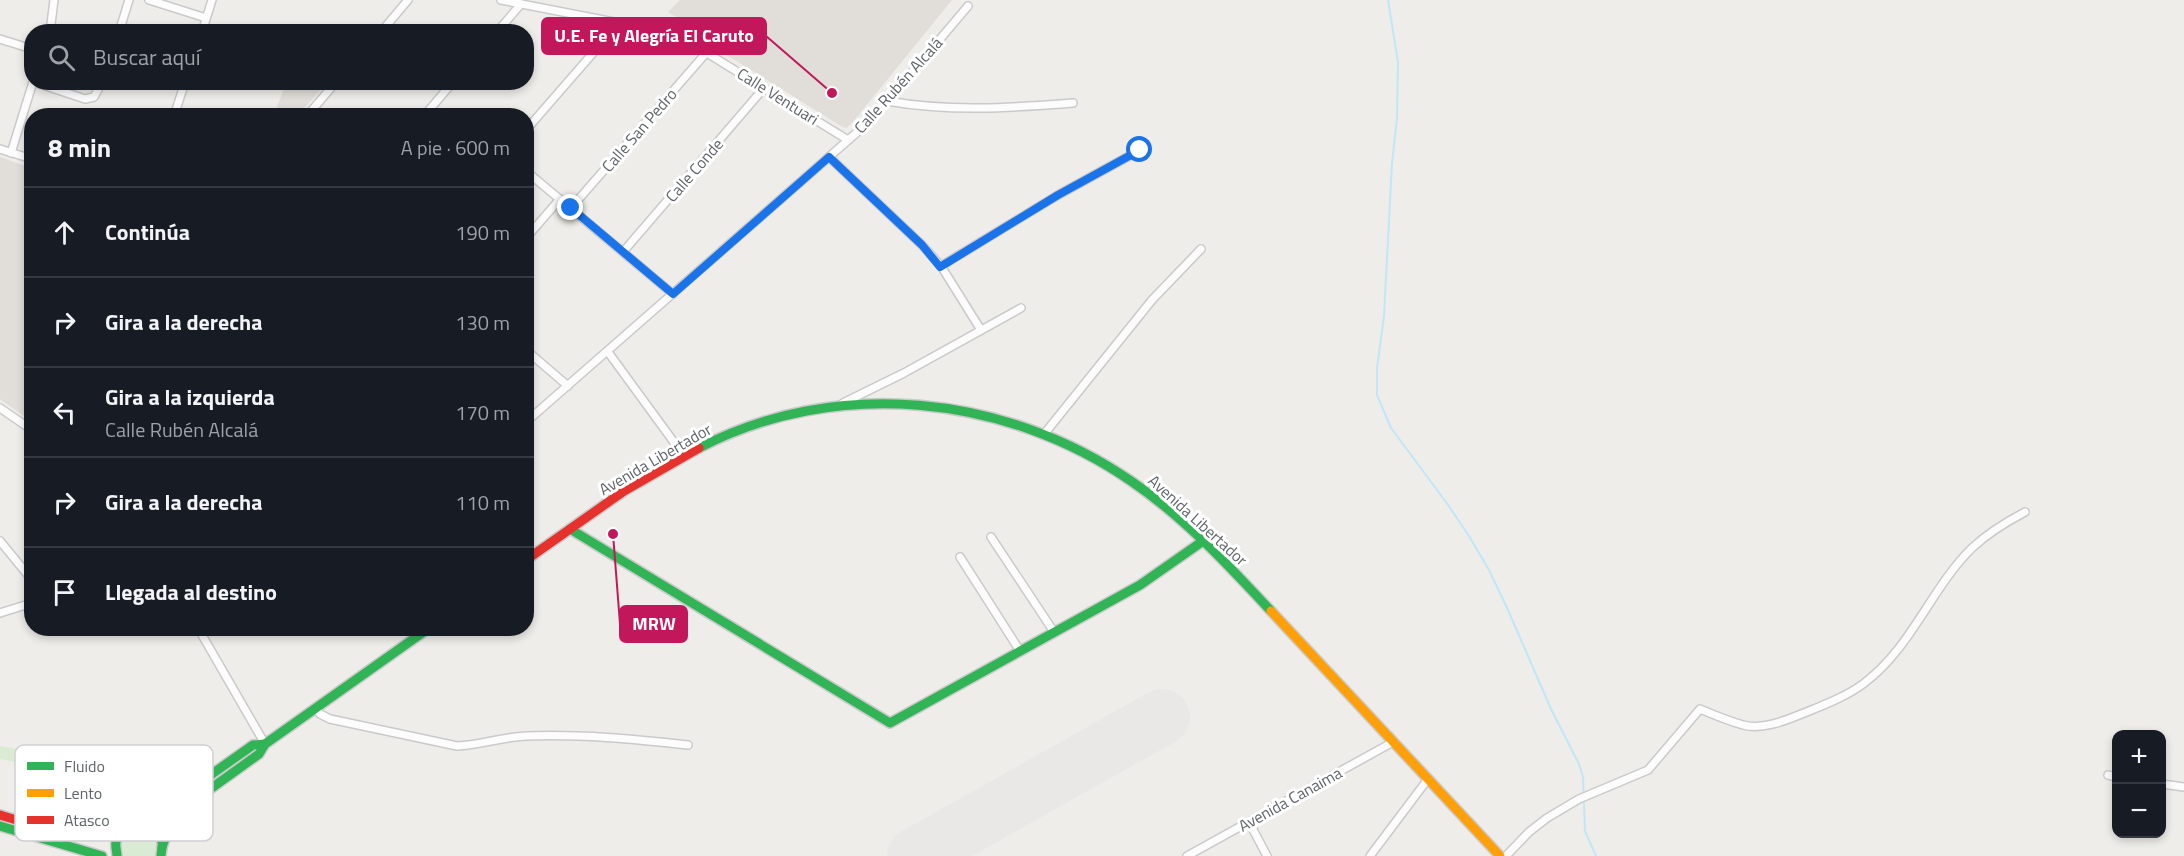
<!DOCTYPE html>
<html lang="es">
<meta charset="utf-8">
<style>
:root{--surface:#171b24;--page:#242831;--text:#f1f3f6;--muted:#9ea1a6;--line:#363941}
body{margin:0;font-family:"Titillium Web",sans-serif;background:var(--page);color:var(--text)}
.controls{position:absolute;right:18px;bottom:18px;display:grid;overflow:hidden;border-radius:12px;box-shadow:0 3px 9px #0003}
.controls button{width:54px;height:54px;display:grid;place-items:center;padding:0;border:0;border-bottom:2px solid var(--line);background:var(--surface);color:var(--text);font:30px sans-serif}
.stop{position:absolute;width:18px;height:18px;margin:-14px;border:4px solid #1a73e8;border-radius:50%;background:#fff}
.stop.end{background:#1a73e8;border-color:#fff;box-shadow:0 2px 6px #0008}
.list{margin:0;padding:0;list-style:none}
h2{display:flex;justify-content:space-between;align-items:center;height:78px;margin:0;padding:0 24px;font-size:26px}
h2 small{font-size:20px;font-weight:400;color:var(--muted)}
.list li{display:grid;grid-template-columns:39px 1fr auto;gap:18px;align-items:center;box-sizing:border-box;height:90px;padding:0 24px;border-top:2px solid var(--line)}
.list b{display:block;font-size:22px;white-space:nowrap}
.list p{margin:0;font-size:20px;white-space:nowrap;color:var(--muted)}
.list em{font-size:20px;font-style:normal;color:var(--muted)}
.icon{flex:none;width:33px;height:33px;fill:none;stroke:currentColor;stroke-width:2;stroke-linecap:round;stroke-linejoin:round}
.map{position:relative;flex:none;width:2184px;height:856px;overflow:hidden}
.search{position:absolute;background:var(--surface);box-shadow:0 3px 9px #0003;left:24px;top:24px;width:510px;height:66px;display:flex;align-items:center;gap:15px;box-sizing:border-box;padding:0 21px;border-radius:24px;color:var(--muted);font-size:22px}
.panel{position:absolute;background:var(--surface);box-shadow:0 3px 9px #0003;left:24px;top:108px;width:510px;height:528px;border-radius:24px}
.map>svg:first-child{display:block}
.education{fill:#e1ddd9}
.green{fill:#daebd4}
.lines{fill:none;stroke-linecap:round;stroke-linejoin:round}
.stream{stroke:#bfe7f8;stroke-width:2}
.runway{stroke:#eae8e6;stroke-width:56}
.street-casing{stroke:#cacaca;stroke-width:10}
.fast-casing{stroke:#cacaca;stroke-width:12}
.slow-casing{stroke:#cacaca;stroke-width:12}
.jam-casing{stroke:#cacaca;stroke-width:12}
.street{stroke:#fdfcfc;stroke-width:7}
.fast{stroke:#30b455;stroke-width:9}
.slow{stroke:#ff9f0a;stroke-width:9}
.jam{stroke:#e5322d;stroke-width:9}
.route{stroke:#1a73e8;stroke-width:8}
.labels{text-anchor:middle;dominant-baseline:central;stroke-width:6;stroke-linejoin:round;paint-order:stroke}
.street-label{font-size:16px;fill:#5e6468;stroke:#fff}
.key{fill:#fff;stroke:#cfd0d2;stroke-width:1.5}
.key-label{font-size:16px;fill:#5e6468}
.leader{fill:none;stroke:#c2185b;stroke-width:2}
.callout-dot{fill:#c2185b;stroke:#fff;stroke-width:2}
.callout{fill:#c2185b;stroke:#c2185b;stroke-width:2}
.callout-label{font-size:18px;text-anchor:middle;font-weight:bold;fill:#fff}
</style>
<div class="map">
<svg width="2184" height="856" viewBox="0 0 2184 856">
<rect width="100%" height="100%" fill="#efede9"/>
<g class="education">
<path d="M680,0H952L852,123L846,128L841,126L683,28L685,22L668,12Z"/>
<path d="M286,83V82L327,83L298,115H274Z"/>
<path d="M0,157L31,168V421L0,399Z"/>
</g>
<g class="green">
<path d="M0,746L49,755L46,768L0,759Z"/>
<path d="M136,828L152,833L157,842L156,856H122C120,838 121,838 136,828Z"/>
</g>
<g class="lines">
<path class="stream" d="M1388,0L1398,62L1397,118L1392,163L1384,316L1377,368V395L1391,428L1446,502L1469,536L1489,570L1508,610L1551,709L1579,764L1583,777L1585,831L1596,856"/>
<path class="runway" d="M915,856L1162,717"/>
<g class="street-casing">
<g id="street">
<path d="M149,0L206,18"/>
<path d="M501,0L676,34L848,140"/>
<path d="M50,32L54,0"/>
<path d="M119,32L129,0"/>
<path d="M202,32L212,0"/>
<path d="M381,32L408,0"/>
<path d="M497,32L521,4"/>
<path d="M0,39L32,49"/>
<path d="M34,82L85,99L94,97L102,82"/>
<path d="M887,101C950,112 1010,108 1073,103"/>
<path d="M174,116L185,82"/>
<path d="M307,116L336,82"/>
<path d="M424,116L453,82"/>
<path d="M526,130L620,22"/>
<path d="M0,149L32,159"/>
<path d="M11,153L33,82"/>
<path d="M829,157L922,245L941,266L981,330"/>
<path d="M526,171L673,294"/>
<path d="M571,208L707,52"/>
<path d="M526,238L560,199"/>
<path d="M623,252L764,88"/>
<path d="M941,266L1058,195L1140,150"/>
<path d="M526,350L568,386"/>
<path d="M608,352L684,456"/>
<path d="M843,403L904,373L1021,308"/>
<path d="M0,408L32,430"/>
<path d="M526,422L862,128L892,96L968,6"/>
<path d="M1045,433L1152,300L1201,249"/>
<path d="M991,537L1054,632"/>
<path d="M0,541L32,580"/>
<path d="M960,557L1020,651"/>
<path d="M0,613L32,603"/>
<path d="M198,628L265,744"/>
<path d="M315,708L320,714L330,719L457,746C480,745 502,737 526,736C580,734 634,739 688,745"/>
<path d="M2108,775L2116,777"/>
<path d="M2162,784L2184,787"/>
<path d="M1249,822L1267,856"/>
<path d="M1187,856L1393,742"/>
<path d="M1370,856L1428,779"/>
<path d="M1506,856L1529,832L1547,818L1579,799L1648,770L1700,709C1714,715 1729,721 1743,725C1766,731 1793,717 1814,709C1831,702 1848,695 1863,684C1911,649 1931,588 1972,548C1988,533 2006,522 2025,512"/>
</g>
</g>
<g class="fast-casing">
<g id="fast">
<path d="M699,448C835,377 1005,394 1131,481C1184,517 1228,565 1271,611"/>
<path d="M570,529L890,723L1140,585L1203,541"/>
<path d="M132,825L158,812L253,745L265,744"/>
<path d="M0,826L102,856"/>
<path d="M162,847L171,823L181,810L259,754L265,744L429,628"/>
<path d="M117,856C117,852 115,846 116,842C121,819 157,819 162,842C163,846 161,852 161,856"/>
</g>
</g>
<g class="slow-casing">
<path id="slow" d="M1271,611L1500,856"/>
</g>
<g class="jam-casing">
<g id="jam">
<path d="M526,560L624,491L699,448"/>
<path d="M0,815C46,829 80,840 128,827"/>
</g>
</g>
<use href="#street" class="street"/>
<use href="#fast" class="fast"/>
<use href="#slow" class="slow"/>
<use href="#jam" class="jam"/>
</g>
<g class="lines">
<path class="route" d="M571,208L673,294L829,157L922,245L940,267L1058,195L1140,150"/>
</g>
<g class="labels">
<g class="street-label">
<text transform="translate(898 85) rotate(-48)">Calle Rubén Alcalá</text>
<text transform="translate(778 96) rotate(32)">Calle Ventuari</text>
<text transform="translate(639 130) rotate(-49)">Calle San Pedro</text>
<text transform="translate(694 170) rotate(-49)">Calle Conde</text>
<text transform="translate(655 459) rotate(-30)">Avenida Libertador</text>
<text transform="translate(1198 520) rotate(42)">Avenida Libertador</text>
<text transform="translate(1290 799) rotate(-29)">Avenida Canaima</text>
</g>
</g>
<rect x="15" y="745" width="198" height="96" rx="9" class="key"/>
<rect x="27" y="762" width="27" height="8" fill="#30b455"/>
<rect x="27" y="789" width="27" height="8" fill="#ff9f0a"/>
<rect x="27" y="816" width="27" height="8" fill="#e5322d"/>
<g class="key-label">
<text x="64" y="772">Fluido</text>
<text x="64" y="799">Lento</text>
<text x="64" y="826">Atasco</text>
</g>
<path class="leader" d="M832 93L766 36M613 534L620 624"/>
<g class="callout-dot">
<circle cx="832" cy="93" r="6"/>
<circle cx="613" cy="534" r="6"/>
</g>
<g class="callout">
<rect x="542" y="18" width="224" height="36" rx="6"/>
<rect x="620" y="606" width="67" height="36" rx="6"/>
</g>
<g class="callout-label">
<text x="654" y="42">U.E. Fe y Alegría El Caruto</text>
<text x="654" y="630">MRW</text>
</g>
</svg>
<div class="controls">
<button>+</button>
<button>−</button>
</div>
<div class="stop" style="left:1140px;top:150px"></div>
<div class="stop end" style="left:571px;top:208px"></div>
<div class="search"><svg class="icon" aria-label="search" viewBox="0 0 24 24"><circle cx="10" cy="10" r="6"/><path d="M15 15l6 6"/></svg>Buscar aquí</div>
<section class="panel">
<h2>8 min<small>A pie · 600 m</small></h2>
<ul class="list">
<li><svg class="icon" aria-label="ahead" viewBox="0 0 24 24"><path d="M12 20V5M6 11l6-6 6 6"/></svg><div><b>Continúa</b></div><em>190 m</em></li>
<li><svg class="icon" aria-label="right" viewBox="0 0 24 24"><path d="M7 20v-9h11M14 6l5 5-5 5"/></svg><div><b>Gira a la derecha</b></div><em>130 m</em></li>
<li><svg class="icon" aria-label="left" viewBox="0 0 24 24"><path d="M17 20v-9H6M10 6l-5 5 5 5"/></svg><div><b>Gira a la izquierda</b><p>Calle Rubén Alcalá</p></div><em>170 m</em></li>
<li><svg class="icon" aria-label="right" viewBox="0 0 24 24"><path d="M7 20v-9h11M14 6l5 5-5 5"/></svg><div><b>Gira a la derecha</b></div><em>110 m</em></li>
<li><svg class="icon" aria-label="arrive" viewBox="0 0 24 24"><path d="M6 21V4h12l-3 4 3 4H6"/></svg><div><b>Llegada al destino</b></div></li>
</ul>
</section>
</div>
